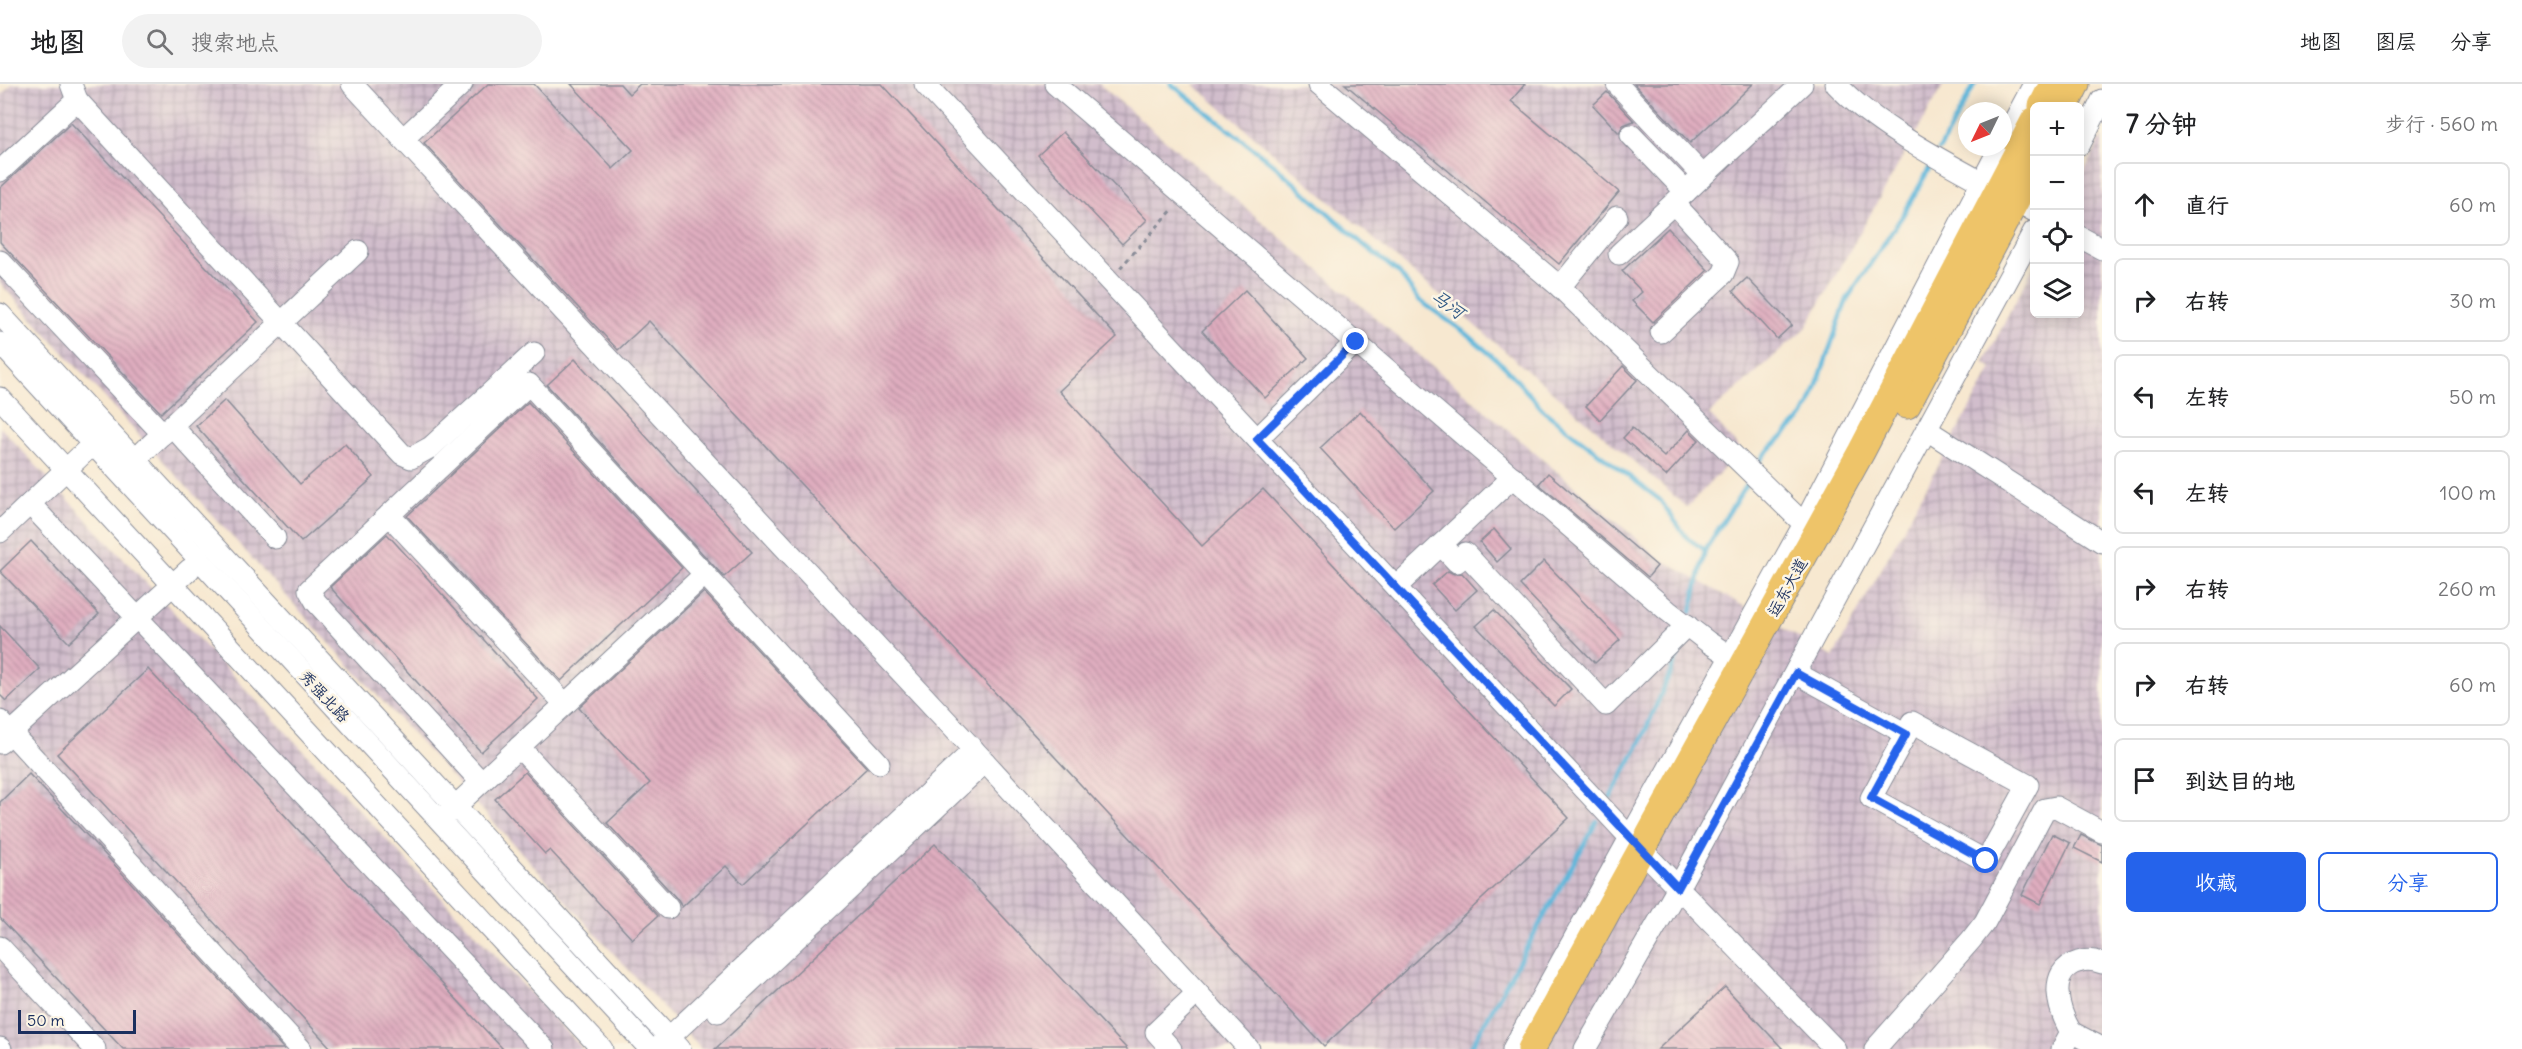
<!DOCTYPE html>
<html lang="zh">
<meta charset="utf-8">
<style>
:root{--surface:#fff;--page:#f2f2f2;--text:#202124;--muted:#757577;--line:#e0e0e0;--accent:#2563eb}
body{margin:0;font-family:Delius,"LXGW WenKai TC",sans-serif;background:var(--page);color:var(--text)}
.controls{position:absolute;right:18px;top:18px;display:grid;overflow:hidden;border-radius:9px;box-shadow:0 3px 15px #0003}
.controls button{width:54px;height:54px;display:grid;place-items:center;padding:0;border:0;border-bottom:2px solid var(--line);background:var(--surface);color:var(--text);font:30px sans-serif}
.compass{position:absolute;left:1958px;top:18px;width:54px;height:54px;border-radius:50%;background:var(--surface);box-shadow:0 3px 15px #0003;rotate:227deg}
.scale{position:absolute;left:18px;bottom:15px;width:118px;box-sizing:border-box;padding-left:6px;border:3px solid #1b2f5e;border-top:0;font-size:16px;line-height:21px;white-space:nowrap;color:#1b2f5e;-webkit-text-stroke:4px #fcf5e5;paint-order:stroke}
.stop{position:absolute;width:18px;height:18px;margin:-14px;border:4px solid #2563eb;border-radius:50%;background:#fff}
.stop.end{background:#2563eb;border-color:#fff;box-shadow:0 2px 6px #0008}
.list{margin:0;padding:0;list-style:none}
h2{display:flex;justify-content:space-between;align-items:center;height:78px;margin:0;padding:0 24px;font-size:26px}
h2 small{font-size:20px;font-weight:400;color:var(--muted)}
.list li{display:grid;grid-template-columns:39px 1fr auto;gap:18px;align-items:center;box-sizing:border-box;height:84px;margin:0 12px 12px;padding:0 12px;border:2px solid var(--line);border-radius:9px}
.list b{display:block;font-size:22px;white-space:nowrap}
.list em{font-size:20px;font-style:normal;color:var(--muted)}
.actions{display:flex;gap:12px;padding:18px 24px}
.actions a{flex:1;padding:14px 0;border:2px solid var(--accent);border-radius:9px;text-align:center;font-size:21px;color:var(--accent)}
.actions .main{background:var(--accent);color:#fff}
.icon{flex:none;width:33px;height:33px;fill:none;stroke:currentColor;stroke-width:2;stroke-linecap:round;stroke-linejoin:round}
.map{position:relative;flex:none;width:2102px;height:965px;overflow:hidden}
header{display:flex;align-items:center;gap:36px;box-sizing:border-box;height:84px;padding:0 30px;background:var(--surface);border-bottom:2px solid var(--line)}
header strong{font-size:28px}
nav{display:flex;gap:33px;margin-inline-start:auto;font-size:21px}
.search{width:420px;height:54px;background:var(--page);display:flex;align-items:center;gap:15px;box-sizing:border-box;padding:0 21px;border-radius:33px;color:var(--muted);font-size:22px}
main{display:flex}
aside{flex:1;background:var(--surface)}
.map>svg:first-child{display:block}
.industrial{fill:url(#industrial-grid)}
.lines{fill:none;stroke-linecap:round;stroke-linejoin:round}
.stream{stroke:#5eb7db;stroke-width:4.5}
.building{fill:url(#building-back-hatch)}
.minor-casing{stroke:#898c97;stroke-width:23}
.major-casing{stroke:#898c97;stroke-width:29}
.path{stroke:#898c97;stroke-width:3;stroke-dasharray:4.5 4.5;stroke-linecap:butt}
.minor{stroke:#fff;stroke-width:21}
.major{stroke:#eec469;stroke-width:27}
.route{stroke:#2563eb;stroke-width:8}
.labels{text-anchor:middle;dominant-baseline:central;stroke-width:5;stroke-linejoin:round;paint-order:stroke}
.street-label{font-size:16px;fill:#1b2f5e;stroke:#fcf5e5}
.water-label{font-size:18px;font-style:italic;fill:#2f5884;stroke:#fcf5e5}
</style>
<header>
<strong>地图</strong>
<div class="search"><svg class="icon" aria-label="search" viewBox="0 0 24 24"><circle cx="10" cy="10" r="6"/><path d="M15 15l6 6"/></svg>搜索地点</div>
<nav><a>地图</a><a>图层</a><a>分享</a></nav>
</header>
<main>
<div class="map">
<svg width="2102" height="965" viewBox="0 0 2102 965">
<defs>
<pattern id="industrial-grid" width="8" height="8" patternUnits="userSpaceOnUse" patternTransform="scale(1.5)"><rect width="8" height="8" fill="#d1bdcc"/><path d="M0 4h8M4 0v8" fill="none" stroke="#a99aa9"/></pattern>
<pattern id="building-back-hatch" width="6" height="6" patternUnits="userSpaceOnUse" patternTransform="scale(1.5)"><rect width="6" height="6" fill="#e0aec0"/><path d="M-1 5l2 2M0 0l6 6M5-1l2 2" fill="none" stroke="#b58e9f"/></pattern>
</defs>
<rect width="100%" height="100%" fill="#fcf5e5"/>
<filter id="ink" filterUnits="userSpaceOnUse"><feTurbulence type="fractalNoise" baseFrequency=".0167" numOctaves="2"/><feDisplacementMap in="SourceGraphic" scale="12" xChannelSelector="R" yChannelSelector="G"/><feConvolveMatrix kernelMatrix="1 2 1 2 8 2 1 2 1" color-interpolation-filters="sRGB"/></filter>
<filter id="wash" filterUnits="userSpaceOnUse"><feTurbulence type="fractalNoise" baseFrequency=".008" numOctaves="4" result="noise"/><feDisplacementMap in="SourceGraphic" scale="24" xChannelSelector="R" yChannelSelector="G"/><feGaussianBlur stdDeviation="1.35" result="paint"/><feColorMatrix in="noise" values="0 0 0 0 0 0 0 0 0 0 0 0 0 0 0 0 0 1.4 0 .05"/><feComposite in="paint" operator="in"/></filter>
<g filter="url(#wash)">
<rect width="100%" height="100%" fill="#f7e8d0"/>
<g class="industrial">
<path d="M12,0H1099L1659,474L1833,573L1992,284L1984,278L2034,182V230H2080V96L2102,53V965H701L0,199V12Z"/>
<path d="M1193,0H1944L1806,244L1709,330L1741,366L1687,423Z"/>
<path d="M0,343L583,965H0Z"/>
</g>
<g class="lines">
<g class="stream">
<path d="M1171,0L1273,80L1365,162L1399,189L1419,216L1467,250L1505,283L1545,328L1660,416L1687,454L1705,466"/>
<path d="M1939,66L1975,0"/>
<path d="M1755,385L1764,371L1803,333L1812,315L1847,215L1903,131L1934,76"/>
<path d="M1691,528L1705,466L1750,395"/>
<path d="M1610,714L1640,659L1685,555"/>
<path d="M1470,965L1597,737"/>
</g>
</g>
<g id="blocks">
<g class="building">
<path d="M488,0H534L613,85L633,66L571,0H620L629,10L640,0H882L1117,253L1059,307L1202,462L1263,405L1569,734L1324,962L649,237L618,266L424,59Z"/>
<path d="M1345,0H1525L1511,17L1619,108L1559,180Z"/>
<path d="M1634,0H1753L1690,59Z"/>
<path d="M1607,8L1634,37L1623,41L1619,49L1593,21Z"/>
<path d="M71,39L258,238L161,329L0,158V104Z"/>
<path d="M1063,48L1147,136L1122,160L1038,71Z"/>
<path d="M1668,144L1708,186L1653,238L1632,217L1642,208L1622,187Z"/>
<path d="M1747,194L1792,241L1777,255L1733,207Z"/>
<path d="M1245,206L1308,274L1265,314L1202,247Z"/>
<path d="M575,275L752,468L724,493L547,301Z"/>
<path d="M1623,282L1637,296L1600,336L1586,322Z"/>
<path d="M225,316L300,400L345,360L374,393L301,458L196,342Z"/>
<path d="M528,318L682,484L561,597L407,432Z"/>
<path d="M1360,327L1434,407L1394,444L1320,364Z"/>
<path d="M1632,344L1664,373L1689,346L1699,356L1666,392L1623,354Z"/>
<path d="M1548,389L1657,482L1648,493L1539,400Z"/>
<path d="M1494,445L1511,465L1497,478L1480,458Z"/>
<path d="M387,450L538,615L481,668L330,503Z"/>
<path d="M31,457L99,530L69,559L0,487Z"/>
<path d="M1544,477L1620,556L1595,579L1520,501Z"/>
<path d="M1448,487L1454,490L1462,489L1477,506L1455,526L1432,501Z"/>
<path d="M704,508L867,684L743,800L726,782L682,823L677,815L607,739L650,699L579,624Z"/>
<path d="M1494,526L1571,605L1554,622L1476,542Z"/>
<path d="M0,542L40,585L6,617L0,611Z"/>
<path d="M148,585L503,965H332L57,670Z"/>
<path d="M525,688L658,832L632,855L550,766L545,770L495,715Z"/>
<path d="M29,690L110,776L284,965H123L0,834V718Z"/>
<path d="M2052,750L2070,759L2040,820L2022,811Z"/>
<path d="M2081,751L2102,761V778L2074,764Z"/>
<path d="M935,760L1127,965H715Z"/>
<path d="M1725,903L1783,965H1658Z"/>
</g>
</g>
</g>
<g filter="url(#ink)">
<use href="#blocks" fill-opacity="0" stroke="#898c97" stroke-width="1.5"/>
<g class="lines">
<g class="minor-casing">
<g id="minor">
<path d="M352,0L403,55"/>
<path d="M462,0L403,55L985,678L1249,965"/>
<path d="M925,0L1636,760L1835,965"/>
<path d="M1055,0L1668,527L1708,558L1730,572"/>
<path d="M1319,0L1560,203L1804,440"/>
<path d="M1617,0L1703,92"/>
<path d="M1836,0C1885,52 1972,91 2034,127"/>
<path d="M77,16L402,370L411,374L431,363L534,269"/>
<path d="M1631,51L1686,108"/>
<path d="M2003,58L2034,0"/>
<path d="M2080,60L2102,16"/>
<path d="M0,87L77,16L71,0"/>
<path d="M2080,153L2102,165"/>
<path d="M1619,170L1802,0"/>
<path d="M0,177L163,350"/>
<path d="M1560,203L1617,133"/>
<path d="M0,230L680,965"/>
<path d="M1661,248L1723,190L1728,178L1674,119"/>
<path d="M0,259L650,965"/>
<path d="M0,314L602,965"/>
<path d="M172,342L275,454"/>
<path d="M1927,346L2102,458"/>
<path d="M1257,355L1356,258"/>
<path d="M126,384L358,167"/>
<path d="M30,420L544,965"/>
<path d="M389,431L565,620"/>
<path d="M0,448L93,360"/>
<path d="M1441,461L1457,478L1465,469L1606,621L1687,541"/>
<path d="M1396,503L1513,393"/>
<path d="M1796,589L1906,650L1871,714L1986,777L2028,701L1912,638L1906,650"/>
<path d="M0,637L301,965"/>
<path d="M0,659L190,485"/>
<path d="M519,663L668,824"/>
<path d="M481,698L316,518L309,506L529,300L879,679"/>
<path d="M446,731L705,490"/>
<path d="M0,863L95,965"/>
<path d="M718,928L985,678"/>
<path d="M2071,948C2059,927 2046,887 2078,878C2087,875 2094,876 2102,879"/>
<path d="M659,963L974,666"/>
<path d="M0,964L1,965"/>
<path d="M1171,965L1156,948L1197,909"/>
<path d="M1513,965L1804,440L2000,63"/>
<path d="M1585,965L1678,804L2034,147"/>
<path d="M1875,965L1971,856L1985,838L2045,725L2056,723L2102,748"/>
<path d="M2062,965L2071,948L2102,964"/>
</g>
</g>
<g class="major-casing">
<g id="major">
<path d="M2042,22L2053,0"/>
<path d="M2065,22L2076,0"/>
<path d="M1907,321L2034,82"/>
<path d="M1531,965L1861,368L2034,37"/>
</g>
</g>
<path class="path" d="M1120,184L1174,124"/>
<use href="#minor" class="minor"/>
<use href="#major" class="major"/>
</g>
</g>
<g class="lines" filter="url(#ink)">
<path class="route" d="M1356,258L1257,355L1678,804L1796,589L1906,650L1871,714L1986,777"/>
</g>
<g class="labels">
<g class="street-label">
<text transform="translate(1787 503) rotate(-61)">运东大道</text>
<text transform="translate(325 612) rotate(47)">秀强北路</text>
</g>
<g class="water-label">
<text transform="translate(1448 220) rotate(36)">马河</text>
</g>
</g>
</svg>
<div class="controls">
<button>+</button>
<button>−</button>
<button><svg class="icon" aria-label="locate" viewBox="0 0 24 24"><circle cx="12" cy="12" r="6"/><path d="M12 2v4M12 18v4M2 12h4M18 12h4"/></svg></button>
<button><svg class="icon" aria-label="layers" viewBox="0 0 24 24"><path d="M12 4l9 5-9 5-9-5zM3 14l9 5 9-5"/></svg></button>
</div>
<svg class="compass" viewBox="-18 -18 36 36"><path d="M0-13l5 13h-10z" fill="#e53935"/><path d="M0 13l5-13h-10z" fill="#757577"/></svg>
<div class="scale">50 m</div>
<div class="stop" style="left:1986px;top:777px"></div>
<div class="stop end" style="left:1356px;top:258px"></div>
</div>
<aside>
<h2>7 分钟<small>步行 · 560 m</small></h2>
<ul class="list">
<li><svg class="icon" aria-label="ahead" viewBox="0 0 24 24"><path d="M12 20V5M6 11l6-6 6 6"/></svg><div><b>直行</b></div><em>60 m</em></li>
<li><svg class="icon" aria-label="right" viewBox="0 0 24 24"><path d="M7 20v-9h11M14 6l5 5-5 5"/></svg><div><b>右转</b></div><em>30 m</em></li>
<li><svg class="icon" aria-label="left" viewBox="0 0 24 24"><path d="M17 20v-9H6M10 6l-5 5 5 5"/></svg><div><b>左转</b></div><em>50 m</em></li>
<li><svg class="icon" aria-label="left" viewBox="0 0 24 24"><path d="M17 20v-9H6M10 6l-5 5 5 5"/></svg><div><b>左转</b></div><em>100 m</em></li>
<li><svg class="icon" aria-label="right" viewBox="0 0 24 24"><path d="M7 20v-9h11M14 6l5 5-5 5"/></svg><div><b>右转</b></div><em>260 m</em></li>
<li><svg class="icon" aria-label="right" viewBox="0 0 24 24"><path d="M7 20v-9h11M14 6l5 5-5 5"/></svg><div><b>右转</b></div><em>60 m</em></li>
<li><svg class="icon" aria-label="arrive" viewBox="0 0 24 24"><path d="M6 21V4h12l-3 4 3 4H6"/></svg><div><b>到达目的地</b></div></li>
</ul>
<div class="actions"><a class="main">收藏</a><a>分享</a></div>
</aside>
</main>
